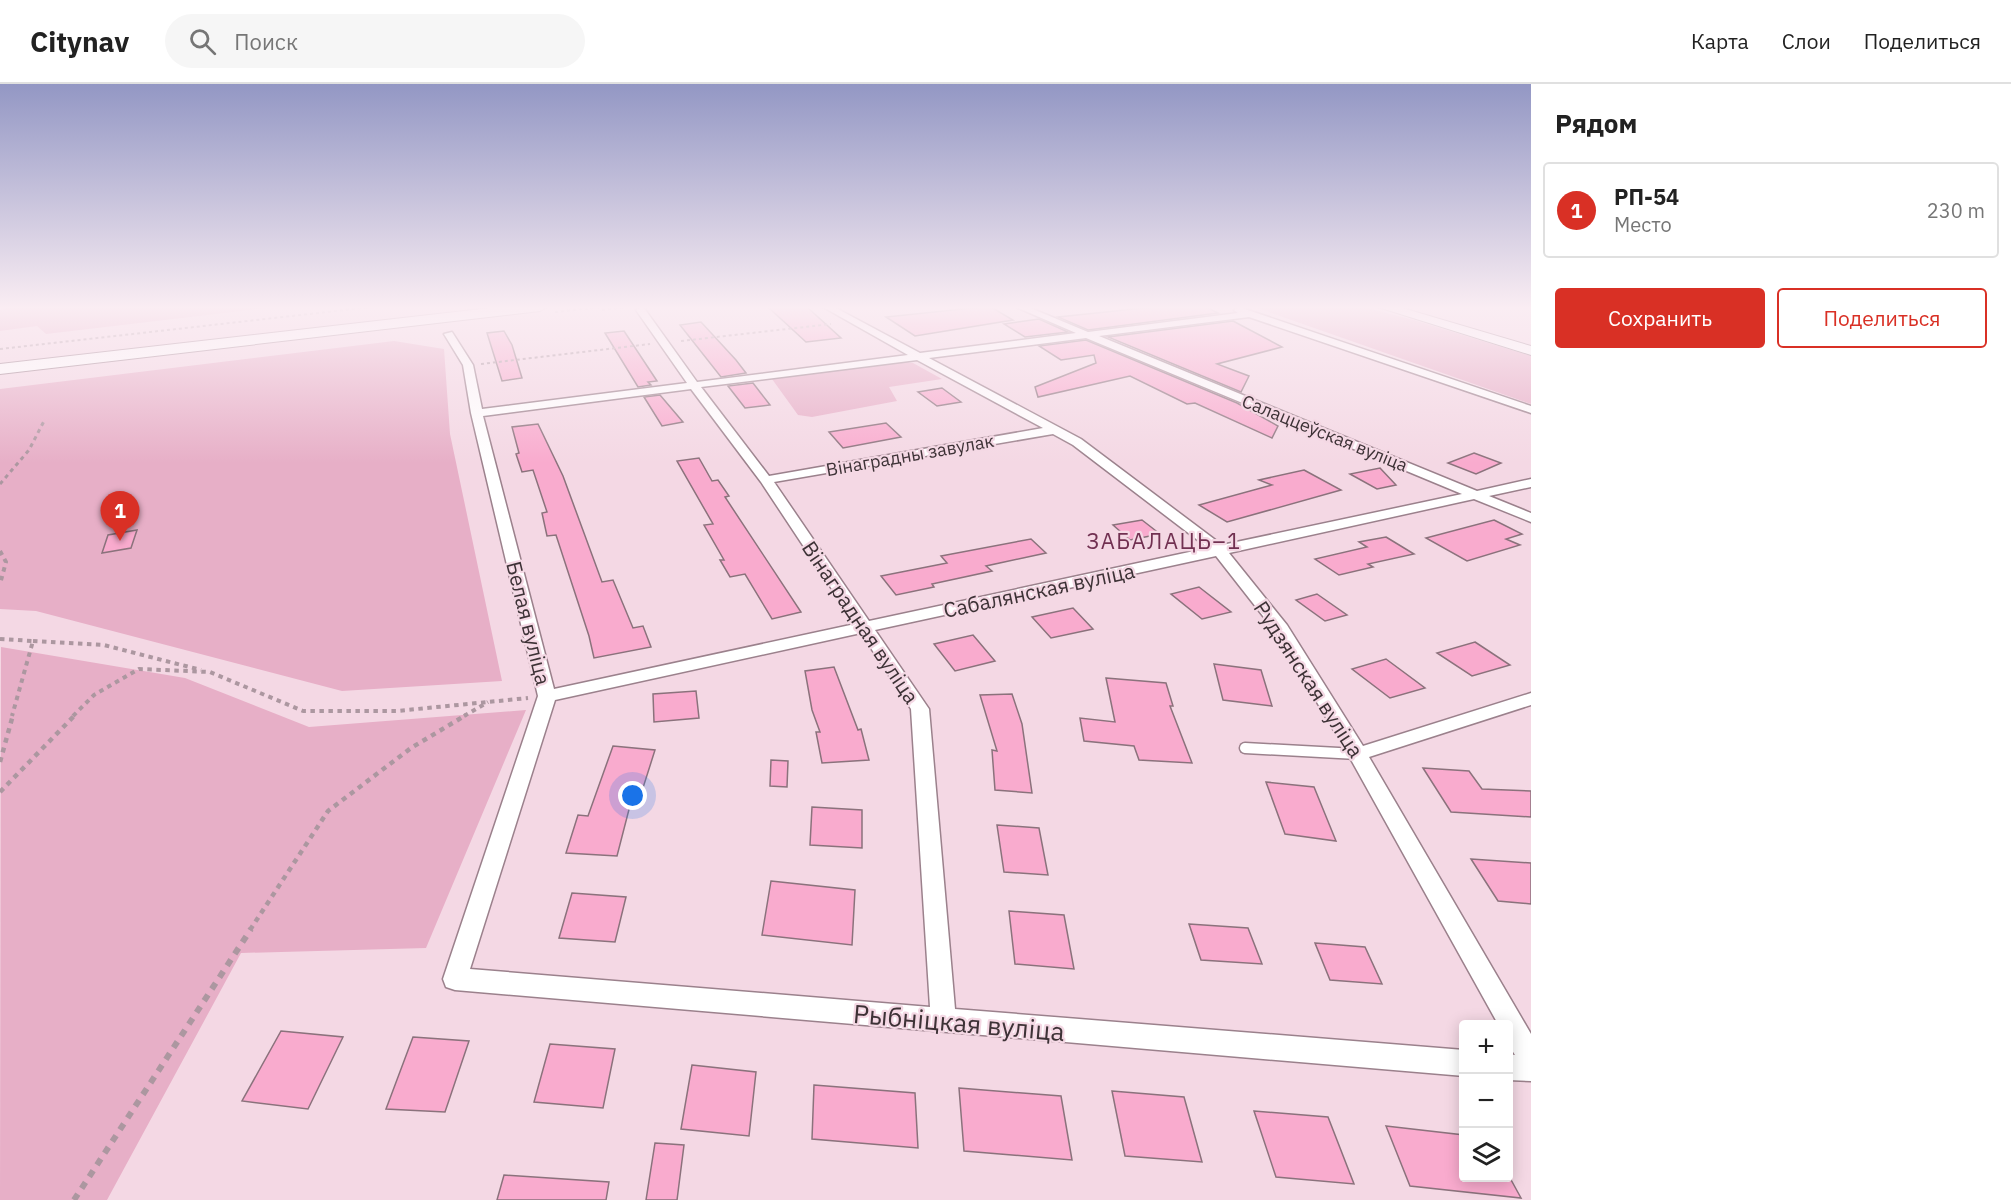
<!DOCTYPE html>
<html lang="ru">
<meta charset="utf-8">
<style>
:root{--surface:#fff;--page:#f6f6f6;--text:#222;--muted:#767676;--line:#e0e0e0;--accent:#d93025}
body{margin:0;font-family:"IBM Plex Sans",sans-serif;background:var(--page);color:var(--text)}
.controls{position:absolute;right:18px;bottom:18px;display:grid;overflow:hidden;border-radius:6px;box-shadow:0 3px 15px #0003}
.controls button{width:54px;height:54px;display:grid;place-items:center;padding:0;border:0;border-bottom:2px solid var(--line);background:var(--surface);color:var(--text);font:30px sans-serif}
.you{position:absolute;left:633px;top:712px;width:21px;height:21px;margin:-15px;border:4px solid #fff;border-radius:50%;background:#1a73e8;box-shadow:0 0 0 9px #1a73e833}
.badge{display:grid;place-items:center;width:39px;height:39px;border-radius:50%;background:var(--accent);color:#fff;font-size:20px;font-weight:700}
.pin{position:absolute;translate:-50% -50px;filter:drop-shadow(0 2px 3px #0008)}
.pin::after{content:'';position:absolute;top:32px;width:21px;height:18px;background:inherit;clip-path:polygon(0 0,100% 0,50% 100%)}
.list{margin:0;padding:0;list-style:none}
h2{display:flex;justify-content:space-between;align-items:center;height:78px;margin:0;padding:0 24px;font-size:26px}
h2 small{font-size:20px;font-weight:400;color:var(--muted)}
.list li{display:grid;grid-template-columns:39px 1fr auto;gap:18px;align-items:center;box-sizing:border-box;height:96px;margin:0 12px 12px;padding:0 12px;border:2px solid var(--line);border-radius:6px}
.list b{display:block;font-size:22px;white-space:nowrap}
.list p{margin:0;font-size:20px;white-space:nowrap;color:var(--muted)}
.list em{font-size:20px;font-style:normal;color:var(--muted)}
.actions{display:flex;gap:12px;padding:18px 24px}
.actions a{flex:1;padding:14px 0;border:2px solid var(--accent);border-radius:6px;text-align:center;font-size:21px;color:var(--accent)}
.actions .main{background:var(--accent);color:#fff}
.icon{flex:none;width:33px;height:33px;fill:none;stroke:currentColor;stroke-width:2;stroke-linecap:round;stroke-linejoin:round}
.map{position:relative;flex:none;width:1531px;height:1116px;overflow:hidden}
header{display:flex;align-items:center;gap:36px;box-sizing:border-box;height:84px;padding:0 30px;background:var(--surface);border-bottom:2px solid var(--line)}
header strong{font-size:28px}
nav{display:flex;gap:33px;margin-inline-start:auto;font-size:21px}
.search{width:420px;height:54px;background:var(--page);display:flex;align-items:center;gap:15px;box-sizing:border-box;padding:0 21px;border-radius:33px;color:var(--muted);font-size:22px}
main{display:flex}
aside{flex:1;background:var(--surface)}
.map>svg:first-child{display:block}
.green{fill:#e7afc7;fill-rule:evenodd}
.building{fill:#f9abce;stroke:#8b727c;stroke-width:1.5}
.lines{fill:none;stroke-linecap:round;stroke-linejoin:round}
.lane-casing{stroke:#9b818c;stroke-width:13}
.street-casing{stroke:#9b818c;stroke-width:3}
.secondary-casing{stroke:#9b818c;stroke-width:2}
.primary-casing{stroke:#9b818c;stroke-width:2}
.path-far4{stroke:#ac97a0;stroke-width:2;stroke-dasharray:3 3;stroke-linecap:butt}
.path-far3{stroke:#ac97a0;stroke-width:3;stroke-dasharray:4 4;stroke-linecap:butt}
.path-far2{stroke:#ac97a0;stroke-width:4;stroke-dasharray:4.5 4.5;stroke-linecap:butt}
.path-far1{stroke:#ac97a0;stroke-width:4.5;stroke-dasharray:5 5;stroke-linecap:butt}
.path{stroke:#ac97a0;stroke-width:6;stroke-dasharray:7 7;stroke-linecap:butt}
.lane{stroke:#fff;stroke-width:10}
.street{fill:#fff;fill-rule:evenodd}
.secondary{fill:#fff;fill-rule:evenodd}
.primary{fill:#fff;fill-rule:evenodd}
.labels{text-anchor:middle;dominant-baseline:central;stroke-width:4.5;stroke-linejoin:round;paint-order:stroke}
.far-street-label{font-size:18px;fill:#3d3236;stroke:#f4d8e4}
.street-label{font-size:21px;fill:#3d3236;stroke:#f4d8e4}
.neighbourhood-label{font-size:22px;letter-spacing:1.5px;fill:#713051;stroke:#f4d8e4}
.near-street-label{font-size:26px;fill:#3d3236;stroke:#f4d8e4}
</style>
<header>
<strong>Citynav</strong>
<div class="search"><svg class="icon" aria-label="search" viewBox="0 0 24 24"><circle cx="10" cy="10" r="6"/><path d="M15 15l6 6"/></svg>Поиск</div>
<nav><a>Карта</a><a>Слои</a><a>Поделиться</a></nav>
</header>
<main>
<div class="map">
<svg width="1531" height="1116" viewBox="0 0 1531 1116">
<rect width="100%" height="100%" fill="#f4d8e4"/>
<g class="green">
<path d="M11,223H274L46,250L37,242L0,247V226Z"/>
<path d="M1254,223H1363L1414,236L1531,272V320Z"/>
<path d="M394,257L444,265L450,350L502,597L342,607L36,527L0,525V305ZM136,446L131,464L102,468L108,451Z"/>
<path d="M903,278L913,279L942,295L889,303L897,317L812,333L798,331L772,295Z"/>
<path d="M1,563L185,594L309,643L526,626L426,864L241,869L107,1116H0Z"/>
</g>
<g class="building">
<path d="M768,223H807L841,254L806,258Z"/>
<path d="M982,223H991L1013,236L915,252L886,233Z"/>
<path d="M1153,223H1206L1218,229L1088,246L1058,233Z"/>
<path d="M1039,235L1068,248L1025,253L1004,240Z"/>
<path d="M1233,237L1282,263L1217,280L1249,292L1241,308L1108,253Z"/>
<path d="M701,238L736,276L746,289L721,293L680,241Z"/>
<path d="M504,247L512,261L522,294L502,297L487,249Z"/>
<path d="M624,247L657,297L648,298L651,301L638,303L605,249Z"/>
<path d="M1086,256L1237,319L1278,342L1272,354L1195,319L1187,320L1130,292L1038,313L1035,303L1096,279L1094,271L1061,276L1039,262Z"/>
<path d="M753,299L770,321L745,324L728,302Z"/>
<path d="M942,304L961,318L937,322L918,308Z"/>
<path d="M660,311L683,338L662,342L644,313Z"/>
<path d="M886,339L901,353L843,364L829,348Z"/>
<path d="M538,340L563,392L602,498L613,496L633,544L643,542L651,563L594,574L589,552L556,451L547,452L542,429L547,428L533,386L522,388L516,370L519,369L512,343Z"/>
<path d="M1474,369L1501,379L1476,390L1448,379Z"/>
<path d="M699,374L712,397L718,396L729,412L725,413L801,528L772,535L745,490L730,493L720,476H724L704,441L713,440L677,377Z"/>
<path d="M1380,384L1396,401L1377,405L1350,390Z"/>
<path d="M1304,386L1341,406L1227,438L1199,421L1272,401L1259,396Z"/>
<path d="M1142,436L1160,450L1130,456L1113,441Z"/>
<path d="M1494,436L1522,450L1506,455L1520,461L1467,477L1426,454Z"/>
<path d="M137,446L131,464L102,469L108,451Z"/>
<path d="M1386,453L1414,470L1368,480L1373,483L1339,491L1315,475L1367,463L1359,458Z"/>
<path d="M1031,455L1046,469L986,482L992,487L932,500L934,503L896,511L881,492L947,479L941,472Z"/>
<path d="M1199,503L1231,528L1202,535L1171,510Z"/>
<path d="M1317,510L1347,531L1325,537L1296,516Z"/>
<path d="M1073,524L1093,545L1051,554L1032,533Z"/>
<path d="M973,551L995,577L955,587L934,560Z"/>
<path d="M1475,558L1510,581L1472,592L1437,569Z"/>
<path d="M1386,575L1425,604L1390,614L1352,585Z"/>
<path d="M1214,580L1261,586L1272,622L1223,616Z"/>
<path d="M834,583L858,646L861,645L869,676L822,679L816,648H820L812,626L805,587Z"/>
<path d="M1106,594L1166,599L1173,622H1170L1192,679L1139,676L1134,662L1084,657L1080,634L1115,638Z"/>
<path d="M696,607L699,634L654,638L653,610Z"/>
<path d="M1012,610L1022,640L1032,709L995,706L992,666L997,667L980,611Z"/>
<path d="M613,662L655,666L642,707L634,706L617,772L566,769L578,731L588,732Z"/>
<path d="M771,676L788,677L787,703L770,702Z"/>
<path d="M1423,684L1469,687L1482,705L1531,707V733L1451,728Z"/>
<path d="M1266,698L1314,703L1336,757L1285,750Z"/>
<path d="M812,723L862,726V764L810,761Z"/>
<path d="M997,741L1039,744L1048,791L1004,788Z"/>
<path d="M1471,775L1531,779V820L1498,817Z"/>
<path d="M771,797L855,806L852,861L762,851Z"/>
<path d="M572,809L626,813L615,858L559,854Z"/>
<path d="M1009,827L1064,831L1074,885L1015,880Z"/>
<path d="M1189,840L1248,844L1262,880L1201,876Z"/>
<path d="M1315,859L1365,863L1382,900L1330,896Z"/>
<path d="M281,947L343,953L308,1025L242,1017Z"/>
<path d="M413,953L469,957L445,1028L386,1025Z"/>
<path d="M550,960L615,965L603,1024L534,1018Z"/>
<path d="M692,981L756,988L749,1052L681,1045Z"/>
<path d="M814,1001L915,1009L918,1064L812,1055Z"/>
<path d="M959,1004L1061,1012L1072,1076L964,1067Z"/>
<path d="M1112,1007L1184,1013L1202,1078L1125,1072Z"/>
<path d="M1254,1027L1328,1033L1354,1100L1276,1093Z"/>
<path d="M1386,1042L1464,1051V1094H1510L1521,1114L1410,1102Z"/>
<path d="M655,1059L684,1061L677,1116H646Z"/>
<path d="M504,1091L609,1098L606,1116H497Z"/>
</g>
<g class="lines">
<g class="lane-casing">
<path id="lane" d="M1245,664L1357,670"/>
</g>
<g class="street-casing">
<path id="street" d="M641,223L644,224L697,298L908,271L823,223H834L920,269L1076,249L1016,223H1028L1088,248L1238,229L1234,226L1239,223L1531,322V329L1249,233L1099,252L1477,407L1531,395V403L1489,412L1531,429V438L1474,415L1229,469L1287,541L1363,662L1531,609V621L1369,673L1531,950V997L1508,996V970L1515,971L1508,960V940H1498L1349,672L1274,546L1216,472L875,546L929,625L955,925L1464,966V992L455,906L446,903L443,895L538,612L471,329L463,281L444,250L452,248L473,281L482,325L687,299L636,226ZM1086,254L1462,410L1222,461L1081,355L929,274ZM917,276L1043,344L769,392L701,303ZM691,305L761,398L855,540L554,605L483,332ZM1053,350L1073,361L1208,464L869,537L774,398ZM861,549L911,625L930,923L470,885L555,616Z"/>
</g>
<g class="secondary-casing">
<path id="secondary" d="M1378,223H1399L1531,262V271Z"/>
</g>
<g class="primary-casing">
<path id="primary" d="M499,223H547L540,227L0,290V280Z"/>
</g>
<g class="path-far4">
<path d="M602,226L626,223"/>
<path d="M555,228L604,223"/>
<path d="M681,257L831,240"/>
<path d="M0,265L371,223"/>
<path d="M481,280L650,260"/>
</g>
<path class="path-far3" d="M0,400L29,366L44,337"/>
<g class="path-far2">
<path d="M0,467L6,478L0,500"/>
<path d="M0,555L33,557L12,632"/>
<path d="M33,557L104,561L201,586"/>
<path d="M73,632L94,611L139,585L210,588L303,627H397L528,614"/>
<path d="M464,632L488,618"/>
</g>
<g class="path-far1">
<path d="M0,678L13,631"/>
<path d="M0,708L75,631"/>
<path d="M250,846L328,727L411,664L466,631"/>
</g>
<path class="path" d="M74,1116L251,845"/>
<use href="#lane" class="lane"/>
<use href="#street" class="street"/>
<use href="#secondary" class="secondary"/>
<use href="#primary" class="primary"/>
</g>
<linearGradient id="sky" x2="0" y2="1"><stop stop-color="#9397c4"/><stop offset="0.59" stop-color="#faedf3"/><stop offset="1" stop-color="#faedf3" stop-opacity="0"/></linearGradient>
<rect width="1531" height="379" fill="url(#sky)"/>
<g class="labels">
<g class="far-street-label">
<text transform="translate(1325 349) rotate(22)">Салаццеўская вуліца</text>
<text transform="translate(910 371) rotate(-10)">Вінаградны завулак</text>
</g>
<g class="street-label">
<text transform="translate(1039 506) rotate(-12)">Сабалянская вуліца</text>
<text transform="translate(861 538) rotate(56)">Вінаградная вуліца</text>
<text transform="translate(529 539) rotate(76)">Белая вуліца</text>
<text transform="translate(1309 595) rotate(57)">Рудзянская вуліца</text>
</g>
<g class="neighbourhood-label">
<text x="1164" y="456">ЗАБАЛАЦЬ–1</text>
</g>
<g class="near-street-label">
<text transform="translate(959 938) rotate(5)">Рыбніцкая вуліца</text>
</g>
</g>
</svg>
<div class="controls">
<button>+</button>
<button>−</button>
<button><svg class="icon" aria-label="layers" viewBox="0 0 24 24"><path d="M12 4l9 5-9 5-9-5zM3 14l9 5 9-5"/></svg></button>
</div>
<div class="you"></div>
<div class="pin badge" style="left:120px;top:457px">1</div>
</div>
<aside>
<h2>Рядом<small></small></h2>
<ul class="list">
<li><span class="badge">1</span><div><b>РП-54</b><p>Место</p></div><em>230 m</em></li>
</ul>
<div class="actions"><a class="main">Сохранить</a><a>Поделиться</a></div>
</aside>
</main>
